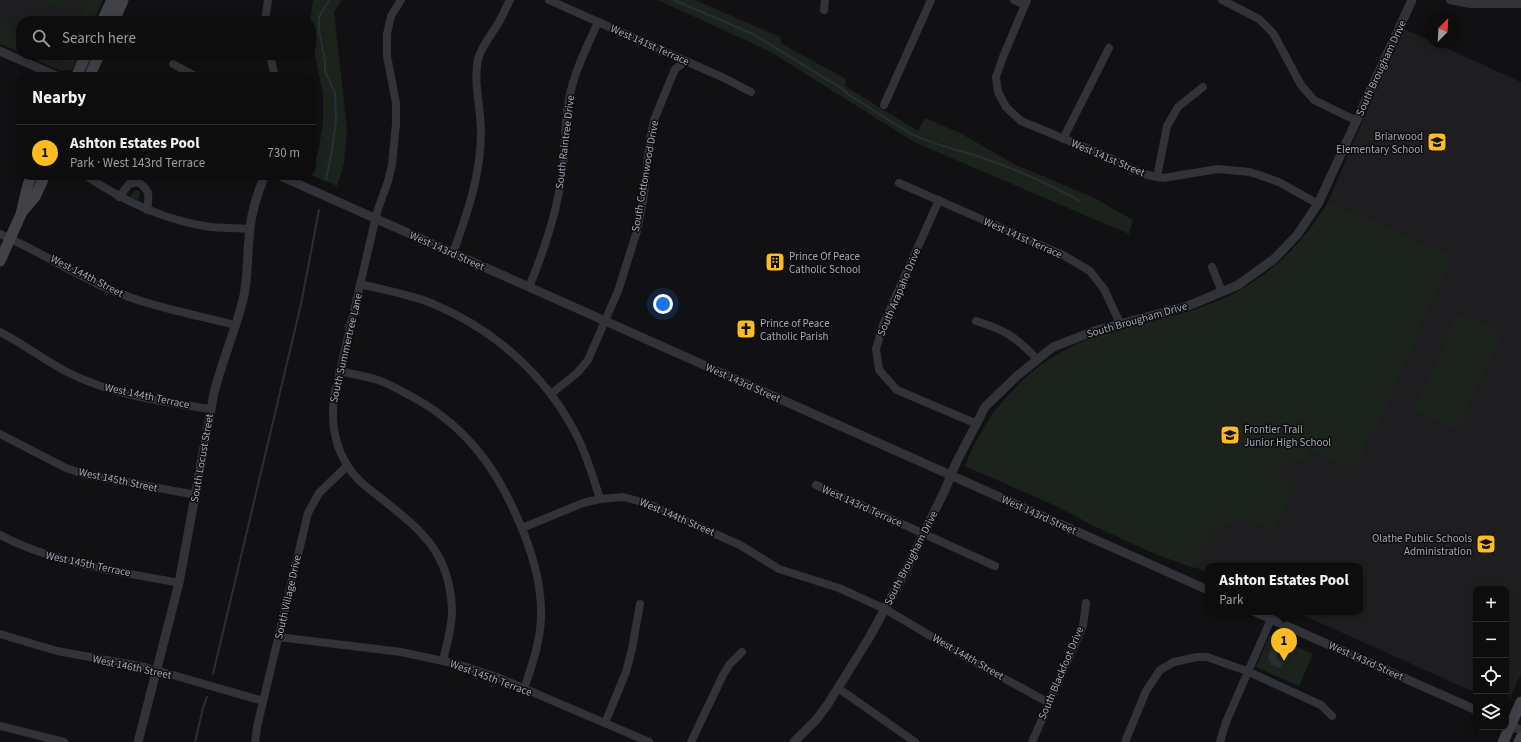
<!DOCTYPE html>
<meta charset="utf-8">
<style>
:root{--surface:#0d0d0e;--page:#161617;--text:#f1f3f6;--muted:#9a9c9e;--line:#2d2d2e;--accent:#fbbb21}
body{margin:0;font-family:"Source Sans 3",sans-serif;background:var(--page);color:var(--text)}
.controls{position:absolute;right:12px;bottom:12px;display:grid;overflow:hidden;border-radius:8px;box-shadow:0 2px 10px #0003}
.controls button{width:36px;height:36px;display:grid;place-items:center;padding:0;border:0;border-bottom:1px solid var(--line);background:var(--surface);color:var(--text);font:20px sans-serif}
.compass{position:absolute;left:1425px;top:12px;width:36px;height:36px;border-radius:50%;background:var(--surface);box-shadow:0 2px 10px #0003;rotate:24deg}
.you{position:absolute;left:663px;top:304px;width:14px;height:14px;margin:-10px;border:3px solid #fff;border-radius:50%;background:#1a73e8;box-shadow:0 0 0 6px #1a73e833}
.badge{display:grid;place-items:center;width:26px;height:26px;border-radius:50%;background:var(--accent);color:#111;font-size:13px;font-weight:700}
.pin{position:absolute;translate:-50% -33px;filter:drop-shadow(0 1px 2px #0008)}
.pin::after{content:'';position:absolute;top:21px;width:14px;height:12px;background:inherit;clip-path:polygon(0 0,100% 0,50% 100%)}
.popup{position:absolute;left:1205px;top:563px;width:158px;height:52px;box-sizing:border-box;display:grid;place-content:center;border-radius:8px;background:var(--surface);filter:drop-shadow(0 1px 3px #0005);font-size:13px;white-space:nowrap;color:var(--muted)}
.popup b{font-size:15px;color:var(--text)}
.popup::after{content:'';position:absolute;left:50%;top:100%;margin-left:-8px;border:8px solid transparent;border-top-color:var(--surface)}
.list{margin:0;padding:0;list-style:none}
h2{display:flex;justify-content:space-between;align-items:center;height:52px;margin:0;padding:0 16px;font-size:17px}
h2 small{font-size:13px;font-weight:400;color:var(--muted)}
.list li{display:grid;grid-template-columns:26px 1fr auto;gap:12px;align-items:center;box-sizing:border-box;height:56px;padding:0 16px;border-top:1px solid var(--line)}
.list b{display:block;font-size:15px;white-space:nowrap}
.list p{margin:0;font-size:13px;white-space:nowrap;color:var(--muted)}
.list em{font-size:13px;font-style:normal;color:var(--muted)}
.icon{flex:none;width:22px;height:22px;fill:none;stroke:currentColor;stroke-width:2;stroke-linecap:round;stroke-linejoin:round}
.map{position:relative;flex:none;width:1521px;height:742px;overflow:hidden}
.search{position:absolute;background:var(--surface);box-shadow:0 2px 10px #0003;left:16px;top:16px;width:300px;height:44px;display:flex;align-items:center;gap:10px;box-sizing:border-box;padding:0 14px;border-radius:16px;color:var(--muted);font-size:15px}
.panel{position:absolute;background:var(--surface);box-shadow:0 2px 10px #0003;left:16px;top:72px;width:300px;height:108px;border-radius:16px}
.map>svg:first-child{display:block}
.built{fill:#1e1d20}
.green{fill:#1c231d}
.water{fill:#273037}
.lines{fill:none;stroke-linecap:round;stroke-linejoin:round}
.stream{stroke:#273037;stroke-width:2}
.minor{stroke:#323338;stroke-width:8}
.tertiary{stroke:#323338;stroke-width:9}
.secondary{stroke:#404248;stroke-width:11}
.labels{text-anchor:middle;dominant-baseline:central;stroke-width:3;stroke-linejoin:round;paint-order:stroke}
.street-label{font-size:11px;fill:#a2a7b5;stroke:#0d0c0e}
.poi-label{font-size:11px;fill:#a2a7b5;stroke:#0d0c0e;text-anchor:start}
</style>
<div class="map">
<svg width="1521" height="742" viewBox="0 0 1521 742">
<rect width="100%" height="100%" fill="#111113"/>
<g class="built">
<path d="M0,0H103L94,21H21V53L0,44Z"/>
<path d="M1402,28L1521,82V674L1506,707V589H1476V693L1296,612H1360V566H1208V573L965,466L973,446L985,425L996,409L1021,382L1042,364L1076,345L1093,337L1192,311L1225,298L1244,288L1262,276L1288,254L1311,228L1328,202Z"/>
<path d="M24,55H80L75,66L71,70L61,71Z"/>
</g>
<g class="green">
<path d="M43,0H65L61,8Z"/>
<path d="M88,0H101L91,21H78Z"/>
<path d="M313,0H342L334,12L347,129L344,164L337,186L311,175L318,152L323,124V95L311,35L310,21Z"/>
<path d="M658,0H695L780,37L782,44L846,79L845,86L918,131L925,118L960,133L1014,164L1094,198L1133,220L1129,234L914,142L771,52Z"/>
<path d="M0,16L11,29L21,36V51L0,42Z"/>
<path d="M30,55H76L71,66L59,61L46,62Z"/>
<path d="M134,191L138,190L140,193L138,200L130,197Z"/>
<path d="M1328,202L1452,256L1374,434L1370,435L1355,470L1311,450L1304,463L1288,457L1278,477L1294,485L1273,529C1251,519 1225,515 1209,537C1202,546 1199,558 1194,568L1160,556L1100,529L1048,502L965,466C987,412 1024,368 1077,344C1113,328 1153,322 1191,311C1248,295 1298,254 1328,202Z"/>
<path d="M1458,313L1502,333L1458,430L1414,411Z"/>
<path d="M1270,635L1313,654L1299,686L1256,667Z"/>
</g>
<path class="water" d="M1272,647L1278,650L1276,659L1283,663L1280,668L1270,664L1271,662L1268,661L1269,658L1268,657Z"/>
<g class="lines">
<g class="stream">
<path d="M674,0L753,34L841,88L848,94C869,107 889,121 910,133C930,144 952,148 974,155C1011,167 1046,182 1080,201"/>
<path d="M326,180L332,150L336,121L335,93L325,71V61L319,30V17L329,0"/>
<path d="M213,674L301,304L319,210"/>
<path d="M195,742L203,708L207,697"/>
</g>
<g class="minor">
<path d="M401,0L391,16L387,34V56L396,103V124L392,165L388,181L377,212L334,397C331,421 334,444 347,465C355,479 369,489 382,499C422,531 450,553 452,610C452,627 447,644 443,660"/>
<path d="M549,0L724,78L751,92"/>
<path d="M1014,0L1025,5"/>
<path d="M1027,0L1003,57L996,77L998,92L1006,107L1021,121L1106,156L1143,174L1163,178L1218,169L1250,172L1279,182L1318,204"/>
<path d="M1222,0L1259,19L1273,33L1301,85L1314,100L1357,121"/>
<path d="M1450,0L1470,4H1521"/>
<path d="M824,10L825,0"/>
<path d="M265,21L268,0"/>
<path d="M270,55L275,77"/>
<path d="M173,64L197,77"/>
<path d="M884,105L931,0"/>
<path d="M1063,139L1109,48"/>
<path d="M85,175C123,201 163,220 210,227C223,228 236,228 250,229"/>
<path d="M1157,177L1167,126L1178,107L1203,87"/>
<path d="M899,183L1063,255L1090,271L1104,289L1120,323"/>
<path d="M119,197L129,184L138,182C151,191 149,195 147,210"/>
<path d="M939,200L883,325L876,349L879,370L897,390L977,424"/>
<path d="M0,234C36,250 70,271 106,288C147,306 192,314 235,325"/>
<path d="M453,253C467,214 481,175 481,132C481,109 473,81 478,59C482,45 492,34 499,22C503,15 506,7 510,0"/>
<path d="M1212,267L1222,292"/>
<path d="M360,284C384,290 408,294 431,303C494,329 546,375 577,436C587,456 593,477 600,499"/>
<path d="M529,287C544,251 557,213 562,174C566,149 564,123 569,99C574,72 587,47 598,22"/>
<path d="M976,321C1005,330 1016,337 1037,359"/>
<path d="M0,332C24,344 45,361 69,373C113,395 163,402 211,409"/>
<path d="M339,371C352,374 365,376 378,380C387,383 396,388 405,393C463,422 496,466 520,524C533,554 542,585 541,618C540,643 532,665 524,689"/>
<path d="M551,394L577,373L588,360L618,291L637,231L643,201L650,139L654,120L675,69L686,61"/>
<path d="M0,434L66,468L84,474L196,495"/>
<path d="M816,485L995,566"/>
<path d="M522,528L583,503L600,499L623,497L646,503L740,545L779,569L839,588L885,609L978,664L1049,703"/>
<path d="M0,535C55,564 119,571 179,583"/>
<path d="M0,634L57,651L145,667L263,701"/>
<path d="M278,637L401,652L457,664L497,677L649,742"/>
<path d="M838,688L915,742"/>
<path d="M605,723L626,672L632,649L640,604"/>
<path d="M0,726L64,742"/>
<path d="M255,742L257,727L308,513L319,493L347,466"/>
<path d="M691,742L723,675L729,665L742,652"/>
<path d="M1032,742L1083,626L1086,603"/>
<path d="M1125,742L1146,691L1160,670L1174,662L1197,657H1207L1247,671L1321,705L1332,716"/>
<path d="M1220,742L1226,722L1271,619"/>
</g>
<g class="tertiary">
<path d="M0,51L59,77"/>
<path d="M278,175L1208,590"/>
<path d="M1255,612L1476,710"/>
<path d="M1506,724L1521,730"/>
<path d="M138,742L179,583L214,393C222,361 235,331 243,300C248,280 247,260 249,239C250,217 256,196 265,175"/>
<path d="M794,742L816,720L828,704L869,638L902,578L945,490L956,463L985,407L1017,376L1053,347L1097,330L1188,306L1238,285L1274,259L1297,235L1318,204L1412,0"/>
</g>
<g class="secondary">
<path d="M102,21L112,0"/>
<path d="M114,21L123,0"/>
<path d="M76,77L86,55"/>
<path d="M89,77L99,55"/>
<path d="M22,212L35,197L45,175"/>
<path d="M0,261L21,214L28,185L32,175"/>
<path d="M1503,742L1521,702"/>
<path d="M1519,742L1521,738"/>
</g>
</g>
<defs>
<g id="school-square" transform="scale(1)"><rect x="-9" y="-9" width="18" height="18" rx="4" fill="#fbbb21" stroke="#0d0c0e"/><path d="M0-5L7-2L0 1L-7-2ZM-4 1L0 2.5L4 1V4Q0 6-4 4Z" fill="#111"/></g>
<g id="building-square" transform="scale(1)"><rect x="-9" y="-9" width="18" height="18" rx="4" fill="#fbbb21" stroke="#0d0c0e"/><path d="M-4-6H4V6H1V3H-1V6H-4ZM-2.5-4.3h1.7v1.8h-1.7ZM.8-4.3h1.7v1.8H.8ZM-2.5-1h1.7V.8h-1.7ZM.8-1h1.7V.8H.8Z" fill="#111"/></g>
<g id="church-square" transform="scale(1)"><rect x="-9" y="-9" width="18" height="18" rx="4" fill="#fbbb21" stroke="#0d0c0e"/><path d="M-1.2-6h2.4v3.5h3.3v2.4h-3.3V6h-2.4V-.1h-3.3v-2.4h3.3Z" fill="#111"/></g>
</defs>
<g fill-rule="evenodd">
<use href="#school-square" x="1437" y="142"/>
<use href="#building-square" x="775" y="262"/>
<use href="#church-square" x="746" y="329"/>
<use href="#school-square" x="1230" y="435"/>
<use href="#school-square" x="1486" y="544"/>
</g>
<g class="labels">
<g class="street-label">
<text transform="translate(650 45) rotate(24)">West 141st Terrace</text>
<text transform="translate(1381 68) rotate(-65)">South Brougham Drive</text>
<text transform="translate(565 142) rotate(-83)">South Raintree Drive</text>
<text transform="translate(1108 158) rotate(23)">West 141st Street</text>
<text transform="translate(645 176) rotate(-80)">South Cottonwood Drive</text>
<text transform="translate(1023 238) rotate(24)">West 141st Terrace</text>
<text transform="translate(447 251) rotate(24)">West 143rd Street</text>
<text transform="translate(87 276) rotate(27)">West 144th Street</text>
<text transform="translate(899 292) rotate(-67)">South Arapaho Drive</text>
<text transform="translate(1137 320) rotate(-16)">South Brougham Drive</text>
<text transform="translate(346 348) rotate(-77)">South Summertree Lane</text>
<text transform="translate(743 383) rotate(24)">West 143rd Street</text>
<text transform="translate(147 396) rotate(12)">West 144th Terrace</text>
<text transform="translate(202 458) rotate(-80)">South Locust Street</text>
<text transform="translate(118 480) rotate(12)">West 145th Street</text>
<text transform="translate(862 506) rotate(24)">West 143rd Terrace</text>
<text transform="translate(1039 515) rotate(24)">West 143rd Street</text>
<text transform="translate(677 517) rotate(23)">West 144th Street</text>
<text transform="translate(911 558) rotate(-63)">South Brougham Drive</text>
<text transform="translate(88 564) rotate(12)">West 145th Terrace</text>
<text transform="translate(288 597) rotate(-77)">South Village Drive</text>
<text transform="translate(968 657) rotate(30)">West 144th Street</text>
<text transform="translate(1366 661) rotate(24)">West 143rd Street</text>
<text transform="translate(132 667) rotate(12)">West 146th Street</text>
<text transform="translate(1061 673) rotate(-67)">South Blackfoot Drive</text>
<text transform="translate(491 678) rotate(20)">West 145th Terrace</text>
</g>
<g class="poi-label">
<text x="1423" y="136" text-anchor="end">Briarwood<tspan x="1423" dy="13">Elementary School</tspan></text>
<text x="789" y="256">Prince Of Peace<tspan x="789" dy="13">Catholic School</tspan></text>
<text x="760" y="323">Prince of Peace<tspan x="760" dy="13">Catholic Parish</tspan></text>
<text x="1244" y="429">Frontier Trail<tspan x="1244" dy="13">Junior High School</tspan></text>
<text x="1472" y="538" text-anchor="end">Olathe Public Schools<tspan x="1472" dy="13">Administration</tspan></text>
</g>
</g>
</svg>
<div class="controls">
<button>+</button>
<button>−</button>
<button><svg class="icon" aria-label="locate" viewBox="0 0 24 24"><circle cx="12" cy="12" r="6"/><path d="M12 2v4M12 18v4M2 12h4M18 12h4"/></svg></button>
<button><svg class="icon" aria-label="layers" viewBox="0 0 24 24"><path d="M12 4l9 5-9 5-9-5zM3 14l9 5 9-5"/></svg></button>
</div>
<svg class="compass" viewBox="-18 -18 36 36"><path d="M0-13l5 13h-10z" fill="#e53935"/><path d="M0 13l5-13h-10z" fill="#9a9c9e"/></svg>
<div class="you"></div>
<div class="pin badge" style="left:1284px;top:661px">1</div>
<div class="popup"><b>Ashton Estates Pool</b>Park</div>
<div class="search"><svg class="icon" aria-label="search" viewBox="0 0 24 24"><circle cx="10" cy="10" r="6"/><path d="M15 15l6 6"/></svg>Search here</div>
<section class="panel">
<h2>Nearby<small></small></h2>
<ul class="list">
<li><span class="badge">1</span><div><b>Ashton Estates Pool</b><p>Park · West 143rd Terrace</p></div><em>730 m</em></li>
</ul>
</section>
</div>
